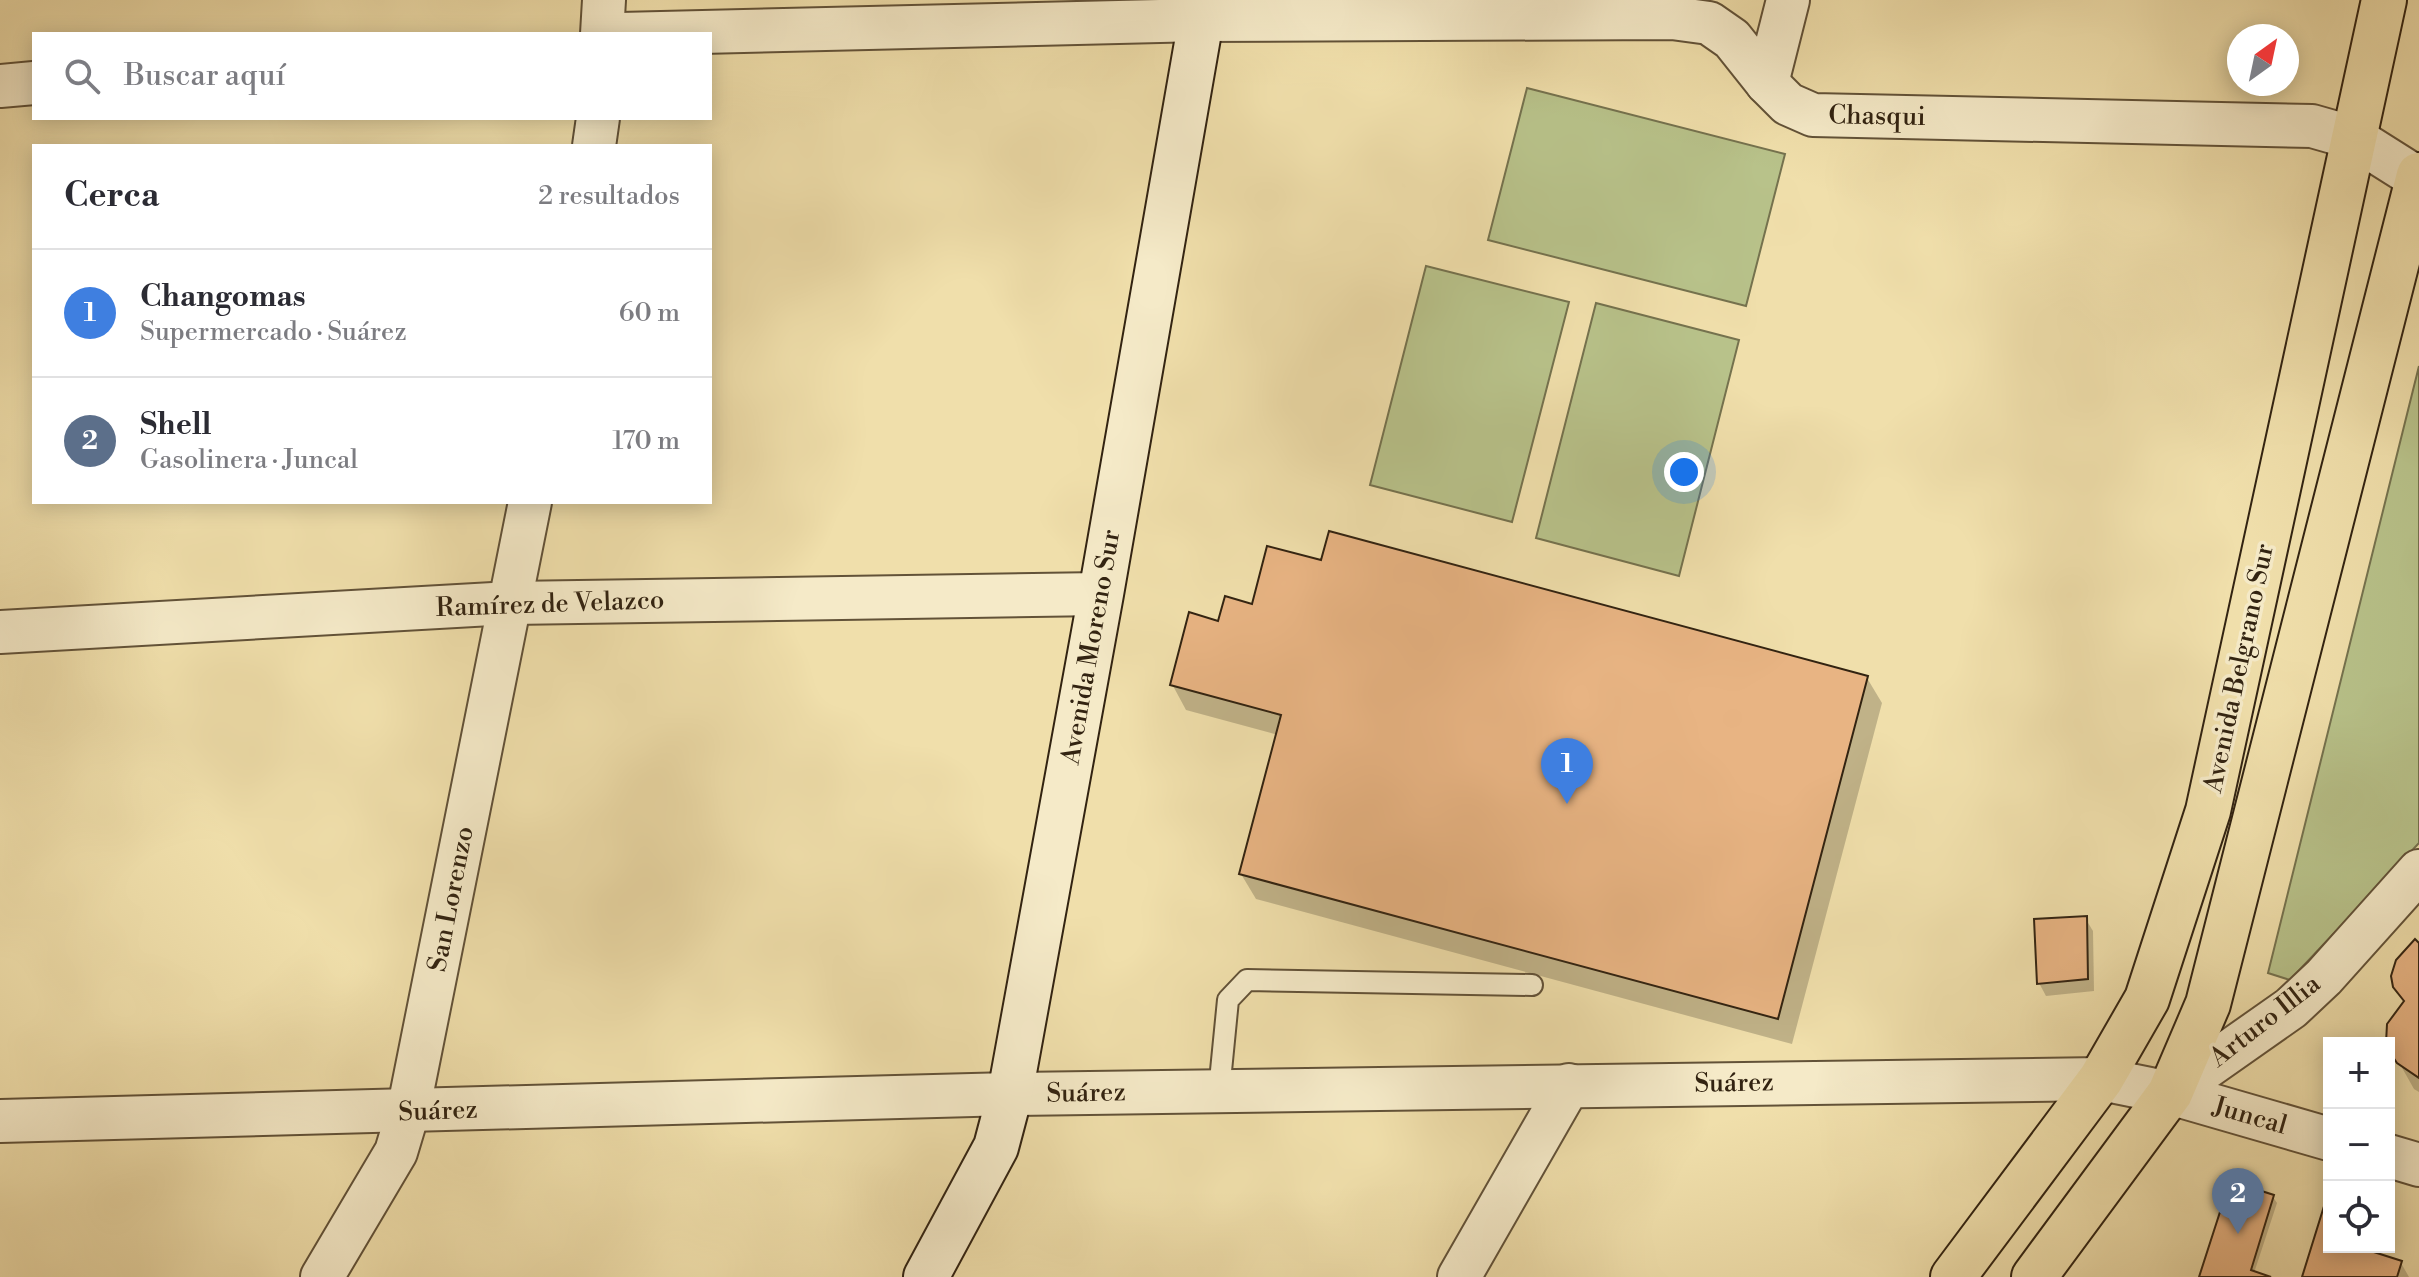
<!DOCTYPE html>
<html lang="es">
<meta charset="utf-8">
<style>
:root{--surface:#fff;--page:#f7f7f7;--text:#2b2b33;--muted:#7c7c81;--line:#e1e1e2;--accent:#1a73e8}
body{margin:0;font-family:"Libre Bodoni",serif;background:var(--page);color:var(--text)}
.controls{position:absolute;right:24px;bottom:24px;display:grid;overflow:hidden;border-radius:0px;box-shadow:0 4px 20px #0003}
.controls button{width:72px;height:72px;display:grid;place-items:center;padding:0;border:0;border-bottom:2px solid var(--line);background:var(--surface);color:var(--text);font:40px sans-serif}
.compass{position:absolute;left:2227px;top:24px;width:72px;height:72px;border-radius:50%;background:var(--surface);box-shadow:0 4px 20px #0003;rotate:33deg}
.you{position:absolute;left:1684px;top:472px;width:28px;height:28px;margin:-20px;border:6px solid #fff;border-radius:50%;background:#1a73e8;box-shadow:0 0 0 12px #1a73e833}
.badge{display:grid;place-items:center;width:52px;height:52px;border-radius:50%;background:var(--accent);color:#fff;font-size:26px;font-weight:700}
.pin{position:absolute;translate:-50% -66px;filter:drop-shadow(0 2px 4px #0008)}
.pin::after{content:'';position:absolute;top:42px;width:28px;height:24px;background:inherit;clip-path:polygon(0 0,100% 0,50% 100%)}
.list{margin:0;padding:0;list-style:none}
h2{display:flex;justify-content:space-between;align-items:center;height:104px;margin:0;padding:0 32px;font-size:34px}
h2 small{font-size:26px;font-weight:400;color:var(--muted)}
.list li{display:grid;grid-template-columns:52px 1fr auto;gap:24px;align-items:center;box-sizing:border-box;height:128px;padding:0 32px;border-top:2px solid var(--line)}
.list b{display:block;font-size:30px;white-space:nowrap}
.list p{margin:0;font-size:26px;white-space:nowrap;color:var(--muted)}
.list em{font-size:26px;font-style:normal;color:var(--muted)}
.icon{flex:none;width:44px;height:44px;fill:none;stroke:currentColor;stroke-width:2;stroke-linecap:round;stroke-linejoin:round}
.map{position:relative;flex:none;width:2419px;height:1277px;overflow:hidden}
.search{position:absolute;background:var(--surface);box-shadow:0 4px 20px #0003;left:32px;top:32px;width:680px;height:88px;display:flex;align-items:center;gap:20px;box-sizing:border-box;padding:0 28px;border-radius:0px;color:var(--muted);font-size:30px}
.panel{position:absolute;background:var(--surface);box-shadow:0 4px 20px #0003;left:32px;top:144px;width:680px;height:360px;border-radius:0px}
.map>svg:first-child{display:block}
.green{fill:#b8c28a;stroke:#75724e;stroke-width:2}
.shadow{fill:#0003}
.building{fill:#e8b483;stroke:#322311;stroke-width:2}
.lines{fill:none;stroke-linecap:round;stroke-linejoin:round}
.lane-casing{stroke:#625238;stroke-width:24}
.street-casing{stroke:#625238;stroke-width:46}
.secondary-casing{stroke:#322311;stroke-width:48}
.highway-casing{stroke:#322311;stroke-width:48}
.lane{stroke:#f5eac8;stroke-width:20}
.street{stroke:#f5eac8;stroke-width:42}
.secondary{stroke:#f5eac8;stroke-width:44}
.highway{stroke:#f0dfab;stroke-width:44}
.labels{text-anchor:middle;dominant-baseline:central;stroke-width:7;stroke-linejoin:round;paint-order:stroke}
.street-label{font-size:26px;fill:#322311;stroke:#f5eac8}
</style>
<div class="map">
<svg width="2419" height="1277" viewBox="0 0 2419 1277">
<rect width="100%" height="100%" fill="#f0dfab"/>
<filter id="stains"><feTurbulence type="fractalNoise" baseFrequency=".0025" numOctaves="4"/><feColorMatrix values="0 0 0 0 .2 0 0 0 0 .09 0 0 0 0 .02 0 0 0 .5 -.17"/></filter>
<radialGradient id="worn" r=".72"><stop offset=".6" stop-color="#630" stop-opacity="0"/><stop offset="1" stop-color="#630" stop-opacity=".3"/></radialGradient>
<g class="green">
<path d="M1527,88L1785,154L1746,306L1488,240Z"/>
<path d="M1426,266L1569,302L1512,522L1370,485Z"/>
<path d="M1596,303L1739,340L1679,576L1536,538Z"/>
<path d="M2419,366V843L2290,980L2268,973Z"/>
</g>
<g class="shadow">
<path d="M1323,563L1867,678L1882,703L1792,1044L1256,899L1241,874L1278,735L1186,710L1172,684L1220,623L1254,606Z"/>
<path d="M2085,918L2093,931L2094,991L2046,996L2039,983Z"/>
<path d="M2419,945V1092L2414,1089L2388,1043L2405,1003L2395,986Z"/>
<path d="M2273,1197L2277,1203L2254,1273L2265,1277H2201Z"/>
<path d="M2329,1206V1247H2360L2359,1249L2401,1263L2409,1277H2304Z"/>
</g>
<g class="building">
<path d="M1329,531L1868,676L1778,1019L1239,874L1281,715L1170,685L1189,612L1218,621L1225,596L1252,604L1267,546L1321,560Z"/>
<path d="M2087,916L2088,979L2037,984L2034,919Z"/>
<path d="M2415,939L2419,943V1078L2397,1063L2389,1051V1043H2386L2387,1024L2404,1001L2393,987L2391,976L2396,960Z"/>
<path d="M2230,1181L2274,1195L2251,1270L2271,1277H2199Z"/>
<path d="M2325,1203L2329,1204V1247H2358L2402,1261L2397,1277H2302Z"/>
</g>
<g class="lines">
<g class="lane-casing">
<path id="lane" d="M1219,1091L1228,1000L1247,980L1532,985"/>
</g>
<g class="street-casing">
<g id="street">
<path d="M602,34L604,0"/>
<path d="M620,34L1201,20L1672,18L1709,23L1732,39L1767,83L1788,104L1813,115L2312,126L2354,138L2419,179"/>
<path d="M1767,83L1788,0"/>
<path d="M0,86L34,83"/>
<path d="M594,146L598,118"/>
<path d="M0,632L511,603L1101,594"/>
<path d="M2170,1093L2291,1008L2324,977L2419,871"/>
<path d="M0,1121L1010,1094L2101,1079L2170,1093L2329,1139"/>
<path d="M2389,1156L2419,1165"/>
<path d="M322,1277L396,1152L408,1112L530,502"/>
<path d="M1459,1277L1569,1085"/>
</g>
</g>
<g class="secondary-casing">
<path id="secondary" d="M926,1277L996,1147L1010,1094L1101,594L1201,20L1202,0"/>
</g>
<g class="highway-casing">
<g id="highway">
<path d="M1953,1277L2101,1079L2147,999L2208,811L2384,0"/>
<path d="M2034,1277L2170,1093L2208,1004L2419,175"/>
</g>
</g>
<use href="#lane" class="lane"/>
<use href="#street" class="street"/>
<use href="#secondary" class="secondary"/>
<use href="#highway" class="highway"/>
</g>
<g class="labels">
<g class="street-label">
<text transform="translate(1877 116) rotate(1)">Chasqui</text>
<text transform="translate(550 604) rotate(-2)">Ramírez de Velazco</text>
<text transform="translate(1091 647) rotate(-80)">Avenida Moreno Sur</text>
<text transform="translate(2239 668) rotate(-78)">Avenida Belgrano Sur</text>
<text transform="translate(451 899) rotate(-79)">San Lorenzo</text>
<text transform="translate(2265 1021) rotate(-38)">Arturo Illia</text>
<text transform="translate(1734 1083) rotate(-1)">Suárez</text>
<text transform="translate(1086 1093) rotate(-1)">Suárez</text>
<text transform="translate(438 1111) rotate(-2)">Suárez</text>
<text transform="translate(2250 1116) rotate(16)">Juncal</text>
</g>
</g>
<rect width="100%" height="100%" filter="url(#stains)"/>
<rect width="100%" height="100%" fill="url(#worn)"/>
</svg>
<div class="controls">
<button>+</button>
<button>−</button>
<button><svg class="icon" aria-label="locate" viewBox="0 0 24 24"><circle cx="12" cy="12" r="6"/><path d="M12 2v4M12 18v4M2 12h4M18 12h4"/></svg></button>
</div>
<svg class="compass" viewBox="-18 -18 36 36"><path d="M0-13l5 13h-10z" fill="#e53935"/><path d="M0 13l5-13h-10z" fill="#7c7c81"/></svg>
<div class="you"></div>
<div class="pin badge" style="left:1567px;top:804px;background:#3f7fe0">1</div>
<div class="pin badge" style="left:2238px;top:1234px;background:#5c6f8a">2</div>
<div class="search"><svg class="icon" aria-label="search" viewBox="0 0 24 24"><circle cx="10" cy="10" r="6"/><path d="M15 15l6 6"/></svg>Buscar aquí</div>
<section class="panel">
<h2>Cerca<small>2 resultados</small></h2>
<ul class="list">
<li><span class="badge" style="background:#3f7fe0">1</span><div><b>Changomas</b><p>Supermercado · Suárez</p></div><em>60 m</em></li>
<li><span class="badge" style="background:#5c6f8a">2</span><div><b>Shell</b><p>Gasolinera · Juncal</p></div><em>170 m</em></li>
</ul>
</section>
</div>
